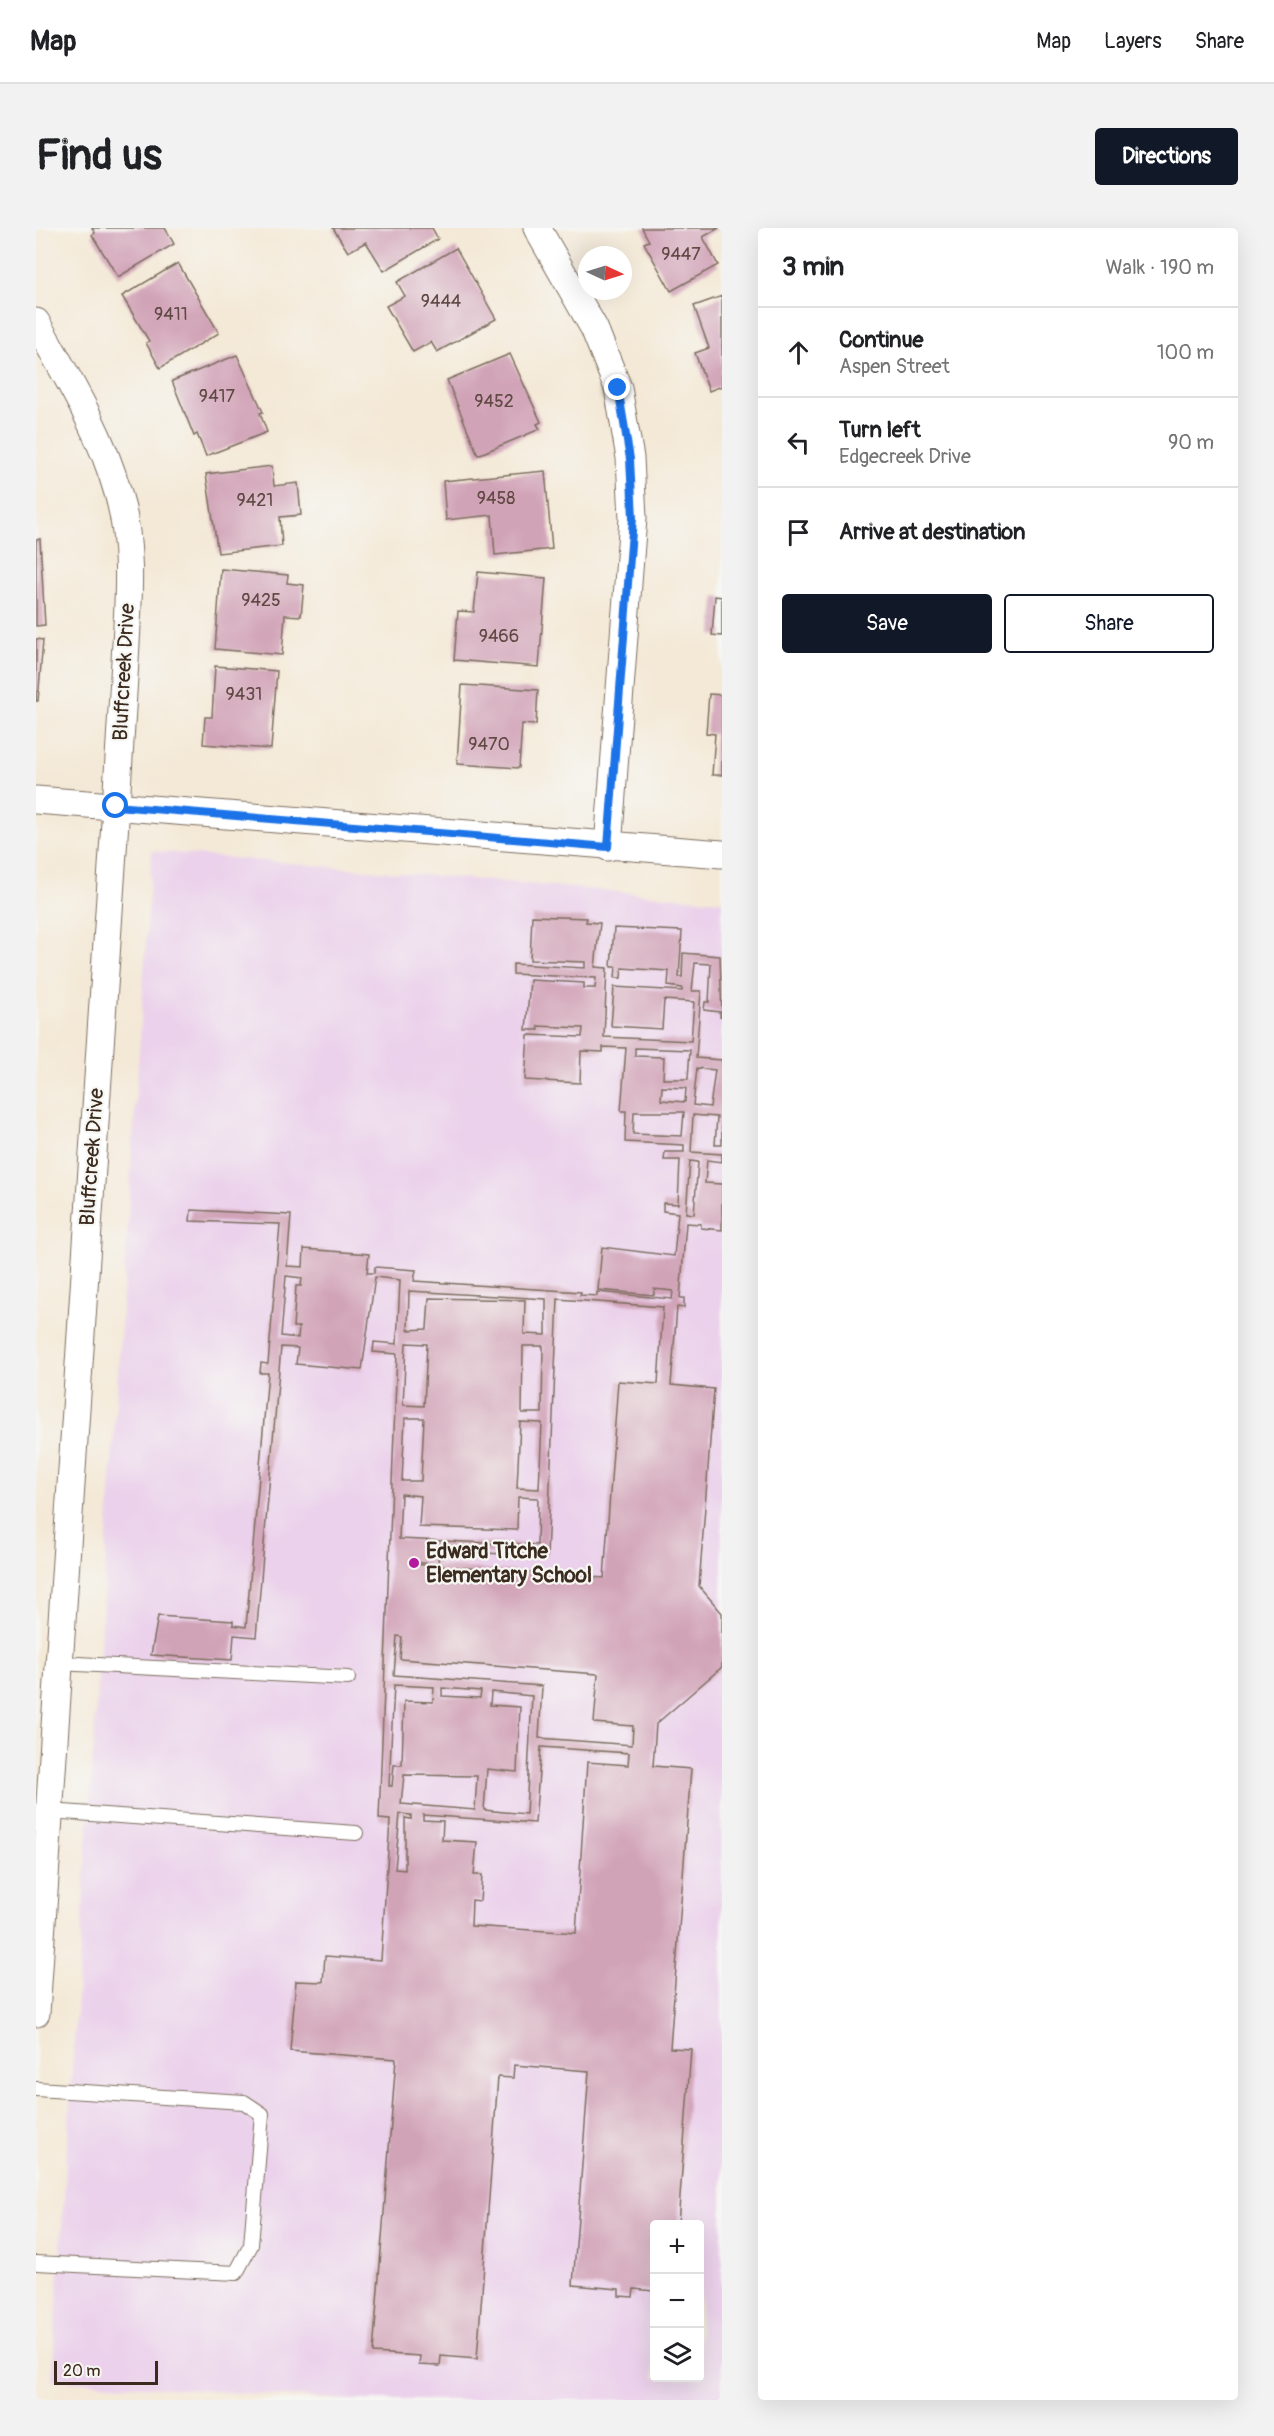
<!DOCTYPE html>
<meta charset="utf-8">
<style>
:root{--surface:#fff;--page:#f2f2f2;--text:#202124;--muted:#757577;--line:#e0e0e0;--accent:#111827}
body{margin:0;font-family:Pangolin,sans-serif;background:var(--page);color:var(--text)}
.controls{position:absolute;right:18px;bottom:18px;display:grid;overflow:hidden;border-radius:6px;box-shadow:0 6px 24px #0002}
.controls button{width:54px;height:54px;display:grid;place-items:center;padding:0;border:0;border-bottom:2px solid var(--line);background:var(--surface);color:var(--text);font:30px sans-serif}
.compass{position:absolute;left:542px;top:18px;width:54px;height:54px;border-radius:50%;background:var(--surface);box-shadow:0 6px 24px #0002;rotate:94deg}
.scale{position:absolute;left:18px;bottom:15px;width:104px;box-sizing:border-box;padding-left:6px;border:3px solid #3b2a1e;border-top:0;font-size:16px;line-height:21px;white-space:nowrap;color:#3b2a1e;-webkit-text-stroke:4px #f6f6f2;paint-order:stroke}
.stop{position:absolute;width:18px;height:18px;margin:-14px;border:4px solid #1a73e8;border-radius:50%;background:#fff}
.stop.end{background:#1a73e8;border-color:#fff;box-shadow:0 2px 6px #0008}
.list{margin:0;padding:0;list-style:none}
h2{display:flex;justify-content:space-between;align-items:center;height:78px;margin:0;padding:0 24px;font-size:26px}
h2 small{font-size:20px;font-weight:400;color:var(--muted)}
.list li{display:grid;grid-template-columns:39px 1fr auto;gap:18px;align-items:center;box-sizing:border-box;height:90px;padding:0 24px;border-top:2px solid var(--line)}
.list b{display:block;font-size:22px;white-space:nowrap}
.list p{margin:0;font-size:20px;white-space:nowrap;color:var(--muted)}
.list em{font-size:20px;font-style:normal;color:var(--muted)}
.actions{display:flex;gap:12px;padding:18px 24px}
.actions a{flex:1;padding:14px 0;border:2px solid var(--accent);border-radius:6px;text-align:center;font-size:21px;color:var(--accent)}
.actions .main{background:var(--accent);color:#fff}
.icon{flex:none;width:33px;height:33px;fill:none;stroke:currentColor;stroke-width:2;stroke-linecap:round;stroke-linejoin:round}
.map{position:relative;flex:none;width:686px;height:2172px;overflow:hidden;border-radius:6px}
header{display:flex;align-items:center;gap:36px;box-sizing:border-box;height:84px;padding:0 30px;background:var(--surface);border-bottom:2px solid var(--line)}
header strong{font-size:28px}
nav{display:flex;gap:33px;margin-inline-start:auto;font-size:21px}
.intro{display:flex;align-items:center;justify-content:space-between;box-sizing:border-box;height:144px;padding:0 36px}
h1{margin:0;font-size:42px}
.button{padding:15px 27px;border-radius:6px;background:var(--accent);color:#fff;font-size:21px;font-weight:700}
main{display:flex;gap:36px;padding:0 36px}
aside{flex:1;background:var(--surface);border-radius:6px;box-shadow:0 6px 24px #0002}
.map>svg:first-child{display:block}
.built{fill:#ebd1eb;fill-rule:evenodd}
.building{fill:#d1a3b7;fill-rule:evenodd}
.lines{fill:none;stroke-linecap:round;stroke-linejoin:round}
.service-casing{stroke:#7c6d5f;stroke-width:16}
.minor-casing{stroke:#7c6d5f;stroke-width:29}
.service{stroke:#fff;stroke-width:14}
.minor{stroke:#fff;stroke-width:27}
.route{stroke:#1a73e8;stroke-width:8}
.poi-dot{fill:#b5179e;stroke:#f6f6f2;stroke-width:2}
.labels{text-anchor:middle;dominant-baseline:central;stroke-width:4.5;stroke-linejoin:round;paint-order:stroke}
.number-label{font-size:18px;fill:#604844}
.street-label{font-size:21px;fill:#3b2a1e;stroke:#f6f6f2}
.poi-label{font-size:21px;font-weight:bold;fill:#3b2a1e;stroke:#f6f6f2;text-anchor:start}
</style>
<header>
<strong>Map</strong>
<nav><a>Map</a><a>Layers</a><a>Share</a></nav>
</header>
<div class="intro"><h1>Find us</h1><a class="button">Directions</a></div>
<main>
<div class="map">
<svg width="686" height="2172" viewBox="0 0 686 2172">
<rect width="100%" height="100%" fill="#f6f6f2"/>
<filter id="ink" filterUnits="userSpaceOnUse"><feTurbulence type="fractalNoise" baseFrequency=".0167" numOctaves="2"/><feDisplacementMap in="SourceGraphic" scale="12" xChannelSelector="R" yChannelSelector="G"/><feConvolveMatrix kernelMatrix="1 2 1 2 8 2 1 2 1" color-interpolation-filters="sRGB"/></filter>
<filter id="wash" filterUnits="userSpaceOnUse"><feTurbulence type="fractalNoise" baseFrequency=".008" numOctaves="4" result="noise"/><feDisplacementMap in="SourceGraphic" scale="24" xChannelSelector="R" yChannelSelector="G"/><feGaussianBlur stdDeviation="1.35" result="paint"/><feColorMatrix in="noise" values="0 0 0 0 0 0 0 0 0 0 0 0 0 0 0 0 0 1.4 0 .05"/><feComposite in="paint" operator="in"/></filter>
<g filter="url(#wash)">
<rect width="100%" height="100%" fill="#f4e9d7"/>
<path class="built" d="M116,623L686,673V2172H312L16,2152ZM618,1996H664V2150H618Z"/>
<g id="blocks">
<g class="building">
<path d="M56,0H129L138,16L82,49L56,7L59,5Z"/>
<path d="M297,0H396L402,11L348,43L330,14L312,24Z"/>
<path d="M606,0H683L667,9L682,37L635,63L608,15L613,13Z"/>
<path d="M420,20L460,91L401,124L395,114L377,124L350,78L369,68L361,54Z"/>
<path d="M142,35L183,105L124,140L110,115L113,113L86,68Z"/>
<path d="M686,68V158L673,163L659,125L673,120L658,78Z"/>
<path d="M474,126L505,194L501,196L504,201L442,227L411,152Z"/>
<path d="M201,127L227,184L224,185L231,204L170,228L161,206L158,208L136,153Z"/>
<path d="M236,238L238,258L262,255L265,287L244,289L246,318L182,325L170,246Z"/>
<path d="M509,243L516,321L459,327L456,287L410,292L407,253Z"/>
<path d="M4,311L9,397L0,398V312Z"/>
<path d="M185,341L252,347L251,355L268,357L265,388L249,387L246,427L179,421Z"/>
<path d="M442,344L510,350L503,439L418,432L422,383L438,384Z"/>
<path d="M679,368L686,369V408L676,407Z"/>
<path d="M0,411L7,412L2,473H0Z"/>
<path d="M179,438L241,443L235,521L167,516L169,489H176Z"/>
<path d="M426,457L502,462L500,497L486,496L483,540L421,536Z"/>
<path d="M673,466L686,467V547H676L679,506L670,505Z"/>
<path d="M496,688L551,690L550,694L564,695L559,739L571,740L568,809L655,813L658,774L628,772L626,801L575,798L578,759L646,763V760L632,758L633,743L586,740L585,750H579L580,739H575L578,700L646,703L643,749H646L647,725L684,728L686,790L684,789V784L668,782L669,774H673L675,736L659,735L656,763H665L660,830L686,832V917H679L681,889L657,887L655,924L686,926V934L671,932L669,955L686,956V1002L665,1000V996L650,995L644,1070H648V1080L641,1079L635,1157L678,1161L663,1358L686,1385V1439L620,1496L617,1538L655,1541L634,1820L655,1821L642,1996H618V2063L598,2061L597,2069L583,2068V2061L537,2057L553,1843L478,1837L477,1850L462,1849L441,2131L405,2128L404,2138L383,2137L384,2128L337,2125L360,1831L254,1823L260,1753L287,1754L289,1728L345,1732L354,1592L343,1591L361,1126L337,1124L338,1114L361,1116L364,1052L339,1049L326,1142L260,1136L262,1120L245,1119L220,1409L198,1407L196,1432L115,1427L122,1388L197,1393V1397L210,1399L232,1145H224L225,1135L232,1136L244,996L154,993L155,982L255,987L251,1038L267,1039L268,1021L333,1026L331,1045H338L339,1039L380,1042L378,1053L545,1064L544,1067L561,1068V1064L636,1071L637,1063L618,1061V1067L562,1062L566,1019L638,1028L642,985L627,983V975L642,976L644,932H628L629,924H648V917L589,914L590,883H585L590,820L567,819V824L545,823L544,855L489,852L492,807L546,809L547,800L502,798L503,802H490L494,752L548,755V760H559L560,750L477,746V736L549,740V734L494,732ZM599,820L654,822L652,851H627L628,829L599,828ZM661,840L679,842L674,879L657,877ZM626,859L650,860L649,874L625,872ZM598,884H648L646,908L597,906ZM654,933L662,934L658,986L650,985ZM250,1048L266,1050L265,1058H260L257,1099H263L262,1110L245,1108ZM373,1063L510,1071V1107L488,1106L489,1072L393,1070L391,1101L372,1102ZM522,1071L627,1079L622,1156L582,1153L568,1350L376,1336V1334L402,1336L403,1323L511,1328ZM370,1115L391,1116L388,1178L367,1177ZM487,1118H507L506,1185H486ZM369,1190H388L385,1253H366ZM484,1194L506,1195L503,1261L481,1260ZM365,1266L385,1268L383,1299L481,1302L482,1269L502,1270L501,1317L363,1311ZM361,1408L366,1409L364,1431L562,1446L558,1495L597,1498L596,1517L503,1510L506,1458L358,1447ZM358,1457L398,1459L397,1474L368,1473L366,1537H358L356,1558H353ZM406,1460L445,1463L444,1470L406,1468ZM455,1464L496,1468L490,1586L448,1582L451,1541L481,1544L484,1479L454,1477ZM505,1519L593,1525L592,1537L551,1534L540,1705L435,1698L436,1672L444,1673L446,1647H438L441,1614L406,1612L407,1593L387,1592V1587L499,1595ZM368,1547L441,1548L439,1582L365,1576ZM364,1586L375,1587V1591L369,1590V1642L359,1641Z"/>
</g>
</g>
</g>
<g filter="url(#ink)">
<use href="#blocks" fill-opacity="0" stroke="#7c6d5f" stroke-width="1.5"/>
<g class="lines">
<g class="service-casing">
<g id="service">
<path d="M22,1435L312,1450"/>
<path d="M13,1583L320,1605"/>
<path d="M0,1861L208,1874L226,1886L215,2017L200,2045L0,2035"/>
</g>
</g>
<g class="minor-casing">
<g id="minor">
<path d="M501,0L558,100L582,160L594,230L597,290L572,619"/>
<path d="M0,94C31,149 65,204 82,265C98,319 92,377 89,433C86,481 83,529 80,578L0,1785"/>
<path d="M0,572L686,626"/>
</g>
</g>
<use href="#service" class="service"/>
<use href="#minor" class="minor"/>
</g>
</g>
<g class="lines" filter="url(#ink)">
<path class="route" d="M80,578L572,619L597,290L594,231L582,160"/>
</g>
<circle class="poi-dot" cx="378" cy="1335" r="6"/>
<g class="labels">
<g class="number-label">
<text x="645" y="26">9447</text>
<text x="405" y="73">9444</text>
<text x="135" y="86">9411</text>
<text x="181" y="168">9417</text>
<text x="458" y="173">9452</text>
<text x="460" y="270">9458</text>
<text x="219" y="272">9421</text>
<text x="225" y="372">9425</text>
<text x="463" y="408">9466</text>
<text x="208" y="466">9431</text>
<text x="453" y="516">9470</text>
</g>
<g class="street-label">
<text transform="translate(88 444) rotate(-87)">Bluffcreek Drive</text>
<text transform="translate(56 929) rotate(-86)">Bluffcreek Drive</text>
</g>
<g class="poi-label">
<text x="390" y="1323">Edward Titche<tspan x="390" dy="24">Elementary School</tspan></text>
</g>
</g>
</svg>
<div class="controls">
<button>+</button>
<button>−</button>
<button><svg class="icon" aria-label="layers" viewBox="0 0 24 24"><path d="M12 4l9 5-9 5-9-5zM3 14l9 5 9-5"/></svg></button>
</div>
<svg class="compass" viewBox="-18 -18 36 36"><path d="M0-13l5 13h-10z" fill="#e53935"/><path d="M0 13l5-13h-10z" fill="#757577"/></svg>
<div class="scale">20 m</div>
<div class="stop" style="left:80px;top:578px"></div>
<div class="stop end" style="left:582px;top:160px"></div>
</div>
<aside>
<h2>3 min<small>Walk · 190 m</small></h2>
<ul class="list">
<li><svg class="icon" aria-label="ahead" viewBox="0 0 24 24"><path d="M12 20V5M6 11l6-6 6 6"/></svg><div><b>Continue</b><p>Aspen Street</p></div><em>100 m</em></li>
<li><svg class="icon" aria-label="left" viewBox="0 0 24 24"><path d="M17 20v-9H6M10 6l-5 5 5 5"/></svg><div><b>Turn left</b><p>Edgecreek Drive</p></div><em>90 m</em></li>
<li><svg class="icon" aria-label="arrive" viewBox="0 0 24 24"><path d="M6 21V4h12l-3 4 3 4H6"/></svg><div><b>Arrive at destination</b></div></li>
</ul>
<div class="actions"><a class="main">Save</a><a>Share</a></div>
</aside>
</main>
